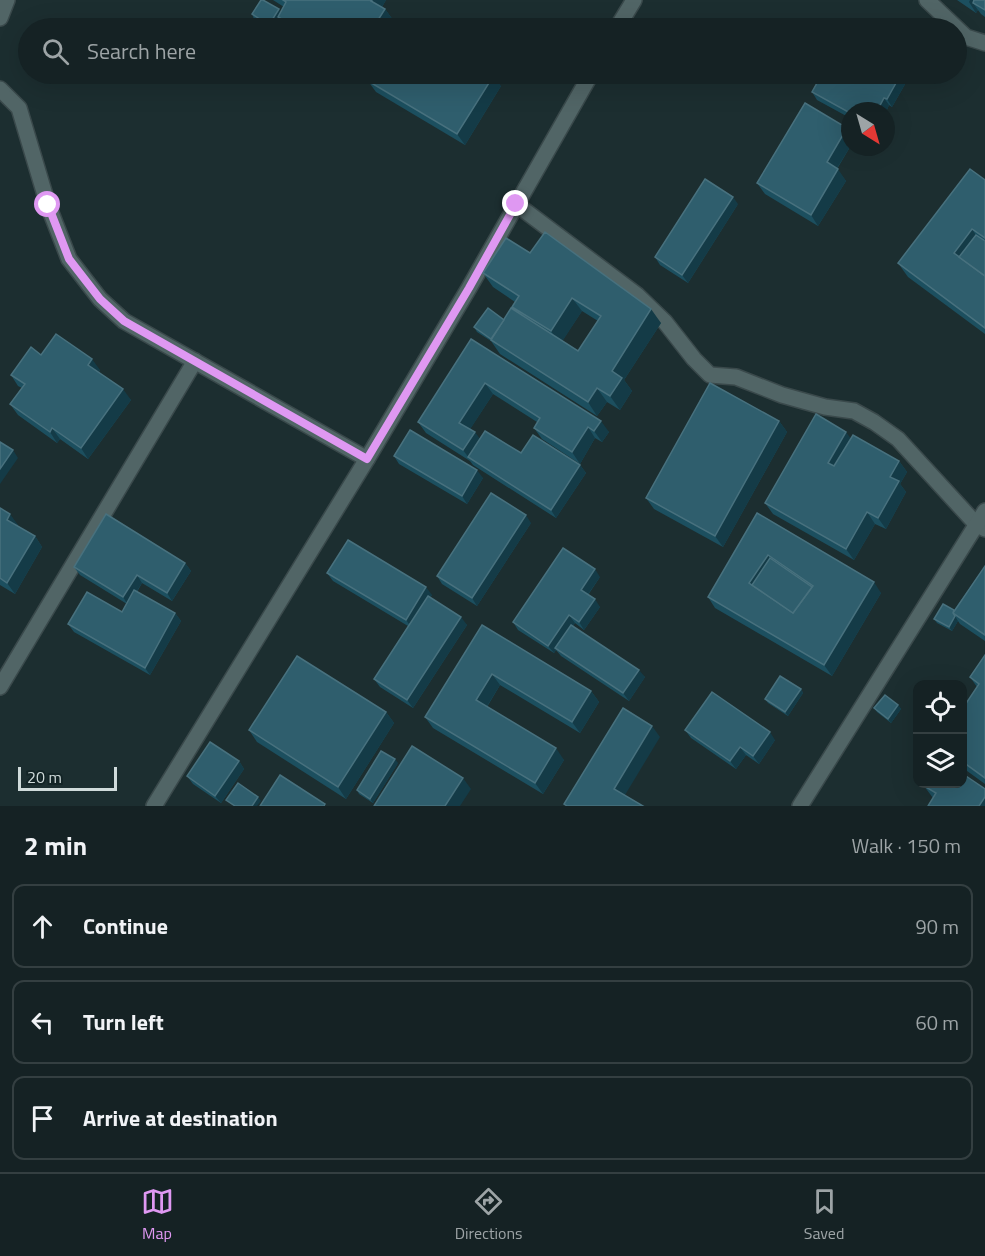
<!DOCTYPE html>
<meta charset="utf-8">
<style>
:root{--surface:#152224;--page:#1e2a2c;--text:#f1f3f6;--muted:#9da4a6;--line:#343f41;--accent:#df98f2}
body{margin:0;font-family:"Titillium Web",sans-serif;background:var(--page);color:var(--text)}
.controls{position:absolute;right:18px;bottom:18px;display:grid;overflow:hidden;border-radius:12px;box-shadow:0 6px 24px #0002}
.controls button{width:54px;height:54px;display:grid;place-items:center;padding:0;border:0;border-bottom:2px solid var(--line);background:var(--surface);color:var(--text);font:30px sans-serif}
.compass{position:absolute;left:841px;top:102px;width:54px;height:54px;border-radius:50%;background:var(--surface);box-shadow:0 6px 24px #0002;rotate:143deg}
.scale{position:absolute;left:18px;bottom:15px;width:99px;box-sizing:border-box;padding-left:6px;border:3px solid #d0dbdb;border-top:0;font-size:16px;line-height:21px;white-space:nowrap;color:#d0dbdb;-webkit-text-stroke:4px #132426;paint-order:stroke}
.stop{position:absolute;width:18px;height:18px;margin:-14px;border:4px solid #df98f2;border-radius:50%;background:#fff}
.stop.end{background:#df98f2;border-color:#fff;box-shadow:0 2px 6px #0008}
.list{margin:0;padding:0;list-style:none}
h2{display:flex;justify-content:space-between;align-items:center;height:78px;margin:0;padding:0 24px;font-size:26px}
h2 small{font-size:20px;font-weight:400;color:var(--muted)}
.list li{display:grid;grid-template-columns:39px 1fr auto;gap:18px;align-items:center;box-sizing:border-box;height:84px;margin:0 12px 12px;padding:0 12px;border:2px solid var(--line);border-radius:12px}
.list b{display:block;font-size:22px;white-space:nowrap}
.list em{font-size:20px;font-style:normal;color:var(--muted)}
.icon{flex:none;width:33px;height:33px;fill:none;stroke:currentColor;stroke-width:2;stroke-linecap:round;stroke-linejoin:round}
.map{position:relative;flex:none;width:985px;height:806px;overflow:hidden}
.search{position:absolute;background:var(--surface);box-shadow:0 6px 24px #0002;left:18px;right:18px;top:18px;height:66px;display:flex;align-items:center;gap:15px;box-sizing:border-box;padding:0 21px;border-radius:33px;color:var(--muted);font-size:22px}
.sheet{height:366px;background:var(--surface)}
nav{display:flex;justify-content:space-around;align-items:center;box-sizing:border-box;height:84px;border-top:2px solid var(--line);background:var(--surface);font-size:16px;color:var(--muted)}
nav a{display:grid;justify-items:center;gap:3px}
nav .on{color:var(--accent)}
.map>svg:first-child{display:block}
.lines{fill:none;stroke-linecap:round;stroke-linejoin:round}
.minor-casing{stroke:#3a494b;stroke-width:18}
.minor{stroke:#516566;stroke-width:15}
.wall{fill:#1c4f5f;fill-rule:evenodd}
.shaded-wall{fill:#143b47}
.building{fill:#2f5e6d;stroke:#48717e;stroke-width:1.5;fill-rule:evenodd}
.route{stroke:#df98f2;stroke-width:8}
</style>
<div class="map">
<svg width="985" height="806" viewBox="0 0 985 806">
<rect width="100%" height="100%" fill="#1c2e30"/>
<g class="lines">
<g class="minor-casing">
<g id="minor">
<path d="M927,0L966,37L985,43"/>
<path d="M0,18L7,0"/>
<path d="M617,28L634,0"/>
<path d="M0,89L19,108L48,205L69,259L100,299L124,321L367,459"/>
<path d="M516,204L637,295L665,322L694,359L710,375L736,377L782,395L825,407L854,411L874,422L898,439L976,524L985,529"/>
<path d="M0,687L195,361"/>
<path d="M154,806L367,459L469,288L591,74"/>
<path d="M800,806L985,511"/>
</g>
</g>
<use href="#minor" class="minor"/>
</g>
<g class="wall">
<path d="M273,0H386L382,7L385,9L393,20L388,28H287L279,18L272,28H271L254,19L252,14L281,12L284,7Z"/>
<path d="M957,0H985V17L981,14L978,10L976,13Z"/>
<path d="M822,74H904L908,79L892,107L889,105L886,112V111H850V118L817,100L812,92Z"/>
<path d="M368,81L501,86L465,145L376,92Z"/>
<path d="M847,128L850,133V147L837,169L846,181L818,226L765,194L757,183Z"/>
<path d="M985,180V334L908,277L898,263Z"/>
<path d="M738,204L688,283L660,265L655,257Z"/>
<path d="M530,253L661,323L624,380L632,391L620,410L607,402L597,416L500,354L491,341L477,332L474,327L504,320L515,311L512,307L515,302L493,287L483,273ZM582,311L598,321L578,351L562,341Z"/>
<path d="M471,339L609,432L602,442L595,438L580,464L542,439L534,428L537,422L493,394L470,429L480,439L521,453L580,465L586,473L556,518L473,465L470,461L426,433L418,422Z"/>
<path d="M41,355L100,370L99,372L131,400L88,459L60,439L57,443L18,415L10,404L22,388L18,386L11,375Z"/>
<path d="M779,421L787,432L723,547L654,509L646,498Z"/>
<path d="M851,438L899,461L907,472L900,484L906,492L886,529L875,524L854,560L773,514L765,503Z"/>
<path d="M394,456L483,478L467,504L399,464Z"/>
<path d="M0,508L18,525L17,526L35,536L42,547L15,594L0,585Z"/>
<path d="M757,513L881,593L832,676L715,608L708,597Z"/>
<path d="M531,523L477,606L442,584L437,576Z"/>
<path d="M185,563L191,571L172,601L142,583L137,592L175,613L181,621L150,675L74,632L68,624L122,612L127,604L80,575L74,567Z"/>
<path d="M985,566V641L960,624L958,621L952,631L937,623L934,619L954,610Z"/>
<path d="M327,573L432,595L430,597L467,625L413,708L380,687L374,679L408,626L333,581Z"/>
<path d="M600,577L588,595L600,607L584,630L575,623L573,626L645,677L629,701L561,656L556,650L554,653L518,630L513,622Z"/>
<path d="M482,625L591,691L599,702L580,733L500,685L487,707L564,760L543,794L433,728L425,717Z"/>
<path d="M985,655V784L963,768V708L977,687L970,677Z"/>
<path d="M801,689L803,693L788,716L768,703L765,699Z"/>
<path d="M898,705L901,709L891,723L877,712L874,708Z"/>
<path d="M386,712L394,723L346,799L257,742L249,730Z"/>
<path d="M685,730L775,740L759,764L746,755L736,769L691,738Z"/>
<path d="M239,761L244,769L221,803L193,784L187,776Z"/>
<path d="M398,763L373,803L359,794L357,790Z"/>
<path d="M924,786L985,789L933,798Z"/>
</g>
<g class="shaded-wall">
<path d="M372,0H386L379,12Z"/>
<path d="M970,0H985L973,3L978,10L976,13L969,2Z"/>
<path d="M279,9L281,13L272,28H271L269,25Z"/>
<path d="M385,9L393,20L388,28H373Z"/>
<path d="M901,74H904L908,79L892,107L887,99Z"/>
<path d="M494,75L501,86L465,145L457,134Z"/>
<path d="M884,98L889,105L886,112V111H877Z"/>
<path d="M847,128L850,133V147L834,173L827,162Z"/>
<path d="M838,169L846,181L818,226L811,215Z"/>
<path d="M733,197L738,204L688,283L682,275Z"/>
<path d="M972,229L981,243L965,265L954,253Z"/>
<path d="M572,298L582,311L560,345L551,331Z"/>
<path d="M651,309L661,323L624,380L632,391L620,410L610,396L612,371Z"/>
<path d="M92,359L100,370L96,376L88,365Z"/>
<path d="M485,383L493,394L467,434L459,423Z"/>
<path d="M597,388L607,402L597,416L588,402Z"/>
<path d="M123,389L131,400L88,459L81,448Z"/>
<path d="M601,421L609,432L602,442L594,431Z"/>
<path d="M779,421L787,432L723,547L715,536Z"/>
<path d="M588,427L595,438L580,464L572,452Z"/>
<path d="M52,428L60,439L57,443L50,432Z"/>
<path d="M475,432L483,443L469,458L463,450Z"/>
<path d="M846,432L854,443L836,474L828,463Z"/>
<path d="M13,450L18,458L0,484V469Z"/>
<path d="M899,461L907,472L900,484L906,492L886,529L878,518L890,477Z"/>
<path d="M580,465L586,473L556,518L551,510Z"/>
<path d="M477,470L483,478L467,504L462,496Z"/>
<path d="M867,512L875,524L854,560L846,549Z"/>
<path d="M10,514L18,525L15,531L7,520Z"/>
<path d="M526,515L531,523L477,606L472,598Z"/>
<path d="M35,536L42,547L15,594L7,583Z"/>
<path d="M768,555L776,566L758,591L749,583Z"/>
<path d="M185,563L191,571L172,601L167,593Z"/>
<path d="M595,569L600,577L586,597L581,590Z"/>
<path d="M137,575L142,583L128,605L123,597Z"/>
<path d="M874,582L881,593L832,676L824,665Z"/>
<path d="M426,587L432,595L412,628L406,620Z"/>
<path d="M595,599L600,607L584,630L579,622Z"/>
<path d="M175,613L181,621L150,675L145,668Z"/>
<path d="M569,615L575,623L554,653L548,646Z"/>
<path d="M955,616L958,621L952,631L949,627Z"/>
<path d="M461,617L467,625L413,708L407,700Z"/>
<path d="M639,670L645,677L629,701L623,693Z"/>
<path d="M492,674L500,685L484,711L476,700Z"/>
<path d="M801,689L803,693L788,716L785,712Z"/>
<path d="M591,691L599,702L580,733L572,722Z"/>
<path d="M898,705L901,709L891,723L888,719Z"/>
<path d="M386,712L394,723L346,799L338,787Z"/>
<path d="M652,726L660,737L622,800L614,789Z"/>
<path d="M770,732L775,740L759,764L753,756Z"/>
<path d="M740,747L746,755L736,769L730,761Z"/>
<path d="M556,748L564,760L543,794L535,783Z"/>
<path d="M395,759L398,763L373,803L370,799Z"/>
<path d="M239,761L244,769L221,803L215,796Z"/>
<path d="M463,778L471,789L460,806H445Z"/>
<path d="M258,797L261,801L257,806H252Z"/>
<path d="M985,797V806H979Z"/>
</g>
<g class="building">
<path d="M261,0H263L279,9L269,25L252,14Z"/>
<path d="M283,0H372L371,1L385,9L373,28H298L278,17L286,2Z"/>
<path d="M974,0H985V10L973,3Z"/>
<path d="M404,21L416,28H400Z"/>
<path d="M373,74H491L494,75L457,134L368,81Z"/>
<path d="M822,74H901L887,99L884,98L877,111H850V113L812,92Z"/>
<path d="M805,103L847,128L827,162L838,169L811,215L757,183Z"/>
<path d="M970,169L985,180V238L972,229L954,253L985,276V328L898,263Z"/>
<path d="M705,179L733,197L682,275L655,257Z"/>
<path d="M545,232L651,309L612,371L622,378L610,396L597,388L588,402L491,340L511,308L578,351L601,316L572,298L551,331L512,307L519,296L483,273L506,238L530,253Z"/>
<path d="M976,235L985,241V276L959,257Z"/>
<path d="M488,308L504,320L491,339L474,327Z"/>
<path d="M56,334L92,359L88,365L123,389L81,448L52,428L50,432L10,404L25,384L11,375L31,347L41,355Z"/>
<path d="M471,339L601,421L594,431L588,427L572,452L534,428L540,418L485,383L459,423L475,432L463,450L418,422Z"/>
<path d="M710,383L779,421L715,536L646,498Z"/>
<path d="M816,414L846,432L828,463L834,466L853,435L899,461L890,477L899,481L878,518L867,512L846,549L765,503Z"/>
<path d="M410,430L477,470L462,496L394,456Z"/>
<path d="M485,431L521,453L533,435L580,465L551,510L468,457Z"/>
<path d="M0,442L13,450L0,469Z"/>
<path d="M491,493L526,515L472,598L437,576Z"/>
<path d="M0,508L10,514L7,520L35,536L7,583L0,578Z"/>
<path d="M757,513L874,582L824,665L708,597ZM768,555L813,586L793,613L749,583Z"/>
<path d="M106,514L185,563L167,593L137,575L123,597L74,567Z"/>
<path d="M348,540L426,587L406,620L327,573Z"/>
<path d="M563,548L595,569L581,590L595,599L579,622L569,615L548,646L513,622Z"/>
<path d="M770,558L812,587L793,613L752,585Z"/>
<path d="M985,566V635L953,613Z"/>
<path d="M134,590L175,613L145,668L68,624L87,592L122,612Z"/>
<path d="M428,596L461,617L407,700L374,679Z"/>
<path d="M943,604L954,610L953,613L955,616L949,627L934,619Z"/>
<path d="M482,625L591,691L572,722L492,674L476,700L556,748L535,783L425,717Z"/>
<path d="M571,625L639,670L623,693L555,648Z"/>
<path d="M985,655V778L963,762V708L979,684L970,677Z"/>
<path d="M297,656L386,712L338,787L249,730Z"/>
<path d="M780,676L801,689L785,712L765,699Z"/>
<path d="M712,692L770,732L753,756L740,747L730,761L685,730Z"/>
<path d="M885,695L898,705L888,719L874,708Z"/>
<path d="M623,708L652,726L614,789L643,806H567L564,804Z"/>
<path d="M210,742L239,761L215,796L187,776Z"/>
<path d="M412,746L463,778L445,806H374Z"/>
<path d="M381,751L395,759L370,799L357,790Z"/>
<path d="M963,774L985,789V797L979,806H928L936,793L924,786L925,783H963Z"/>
<path d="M280,775L325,804L324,806H260Z"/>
<path d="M238,783L258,797L252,806H235L226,800Z"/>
</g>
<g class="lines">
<path class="route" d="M48,205L69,259L100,299L124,321L367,459L469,288L516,204"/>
</g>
</svg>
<div class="controls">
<button><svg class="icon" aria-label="locate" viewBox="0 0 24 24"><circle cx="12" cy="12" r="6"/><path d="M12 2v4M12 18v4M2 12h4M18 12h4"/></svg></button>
<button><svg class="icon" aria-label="layers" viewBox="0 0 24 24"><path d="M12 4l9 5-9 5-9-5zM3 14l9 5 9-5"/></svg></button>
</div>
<svg class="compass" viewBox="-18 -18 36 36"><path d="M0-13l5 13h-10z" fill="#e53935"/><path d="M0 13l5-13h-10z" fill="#9da4a6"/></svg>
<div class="scale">20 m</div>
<div class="stop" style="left:48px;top:205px"></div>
<div class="stop end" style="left:516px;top:204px"></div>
<div class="search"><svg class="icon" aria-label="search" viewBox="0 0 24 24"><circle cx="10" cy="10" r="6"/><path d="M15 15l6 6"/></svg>Search here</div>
</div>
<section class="sheet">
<h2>2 min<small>Walk · 150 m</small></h2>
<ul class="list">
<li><svg class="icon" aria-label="ahead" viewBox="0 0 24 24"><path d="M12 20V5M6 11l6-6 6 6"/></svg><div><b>Continue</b></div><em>90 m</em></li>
<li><svg class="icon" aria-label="left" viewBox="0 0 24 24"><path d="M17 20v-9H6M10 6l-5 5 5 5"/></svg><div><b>Turn left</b></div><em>60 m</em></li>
<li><svg class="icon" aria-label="arrive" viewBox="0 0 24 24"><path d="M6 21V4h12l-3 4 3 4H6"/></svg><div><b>Arrive at destination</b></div></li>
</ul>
</section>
<nav>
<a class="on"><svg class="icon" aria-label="map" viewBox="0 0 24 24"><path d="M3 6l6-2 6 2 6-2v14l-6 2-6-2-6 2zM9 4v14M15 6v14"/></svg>Map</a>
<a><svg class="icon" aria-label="directions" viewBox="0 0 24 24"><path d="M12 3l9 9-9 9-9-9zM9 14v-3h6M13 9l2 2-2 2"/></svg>Directions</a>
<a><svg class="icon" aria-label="saved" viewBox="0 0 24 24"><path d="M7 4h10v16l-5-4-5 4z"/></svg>Saved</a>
</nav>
